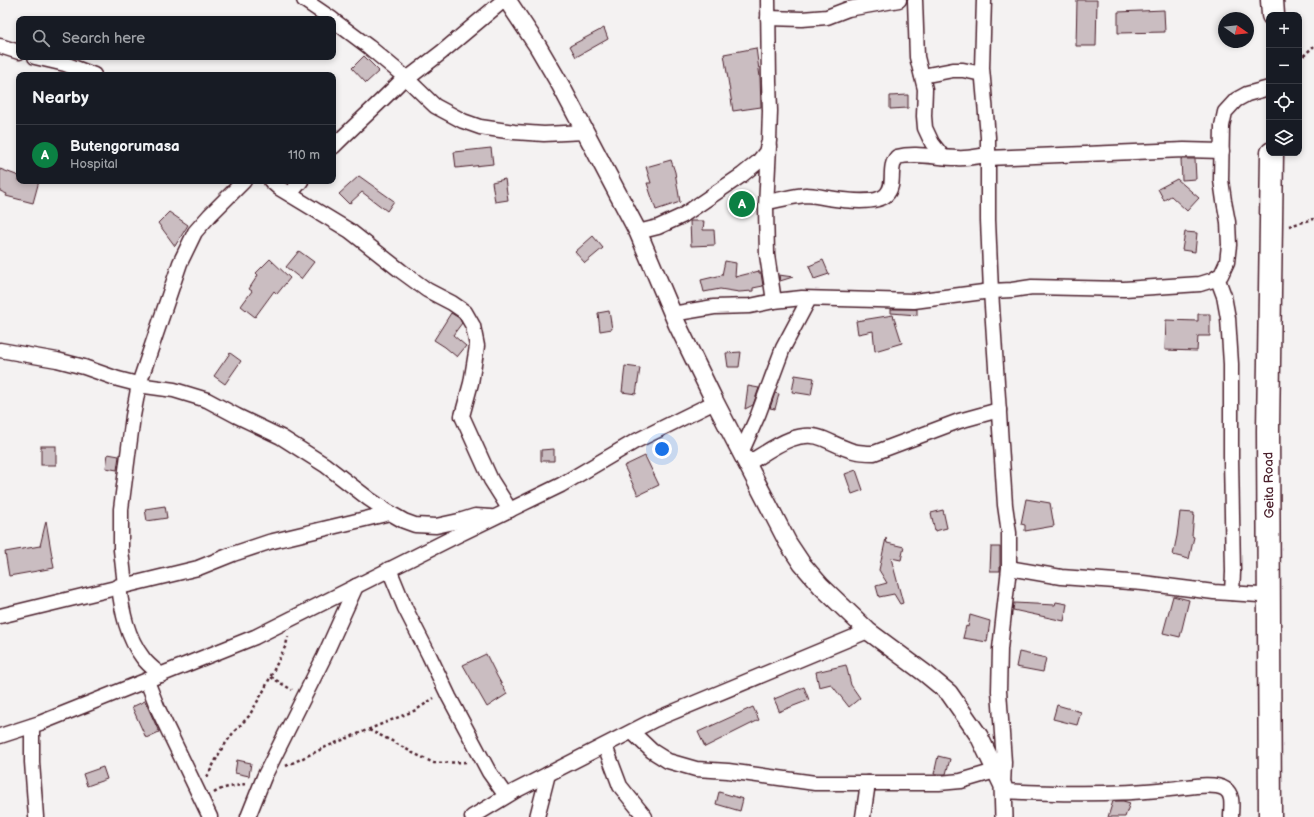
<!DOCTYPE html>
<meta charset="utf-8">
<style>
:root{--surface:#171b24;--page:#20242c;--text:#f1f3f6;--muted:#9ea1a6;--line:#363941;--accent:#0b8043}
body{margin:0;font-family:"Balsamiq Sans",sans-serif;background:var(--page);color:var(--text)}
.controls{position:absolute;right:12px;top:12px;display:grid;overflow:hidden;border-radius:8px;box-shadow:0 2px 6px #0003}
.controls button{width:36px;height:36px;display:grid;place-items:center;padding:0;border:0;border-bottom:1px solid var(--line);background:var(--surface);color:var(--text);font:20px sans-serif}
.compass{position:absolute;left:1218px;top:12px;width:36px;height:36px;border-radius:50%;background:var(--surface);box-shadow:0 2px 6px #0003;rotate:104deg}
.you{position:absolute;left:662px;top:449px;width:14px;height:14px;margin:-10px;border:3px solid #fff;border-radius:50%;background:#1a73e8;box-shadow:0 0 0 6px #1a73e833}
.badge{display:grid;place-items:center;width:26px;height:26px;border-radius:50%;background:var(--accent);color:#fff;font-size:13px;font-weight:700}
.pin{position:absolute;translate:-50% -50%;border:2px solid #fff;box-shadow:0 1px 4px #0006}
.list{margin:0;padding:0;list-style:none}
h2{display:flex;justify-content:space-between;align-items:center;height:52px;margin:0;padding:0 16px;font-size:17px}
h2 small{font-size:13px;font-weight:400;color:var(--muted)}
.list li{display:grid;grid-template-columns:26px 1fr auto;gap:12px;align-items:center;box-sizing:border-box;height:60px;padding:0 16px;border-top:1px solid var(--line)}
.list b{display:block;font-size:15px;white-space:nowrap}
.list p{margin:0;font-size:13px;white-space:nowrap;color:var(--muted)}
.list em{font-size:13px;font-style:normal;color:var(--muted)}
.icon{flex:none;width:22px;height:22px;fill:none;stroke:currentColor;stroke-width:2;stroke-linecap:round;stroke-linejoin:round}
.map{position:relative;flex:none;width:1314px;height:817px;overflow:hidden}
.search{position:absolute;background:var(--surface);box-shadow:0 2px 6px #0003;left:16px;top:16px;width:320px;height:44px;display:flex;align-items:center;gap:10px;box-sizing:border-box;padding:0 14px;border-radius:8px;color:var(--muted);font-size:15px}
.panel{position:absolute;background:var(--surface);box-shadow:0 2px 6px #0003;left:16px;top:72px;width:320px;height:112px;border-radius:8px}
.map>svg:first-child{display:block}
.building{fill:#cabdc1;stroke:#4a1f2b}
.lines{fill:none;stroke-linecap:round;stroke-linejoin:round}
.minor-casing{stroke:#4a1f2b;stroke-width:17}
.tertiary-casing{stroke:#4a1f2b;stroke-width:20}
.trunk-casing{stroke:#4a1f2b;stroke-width:25}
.path{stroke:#4a1f2b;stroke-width:2.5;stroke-dasharray:3 3;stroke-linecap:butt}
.minor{stroke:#fff;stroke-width:14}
.tertiary{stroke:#fff;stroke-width:17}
.trunk{stroke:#fff;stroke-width:22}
.labels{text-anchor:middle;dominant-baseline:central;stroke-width:3;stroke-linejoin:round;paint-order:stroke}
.street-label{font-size:13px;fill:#4a1f2b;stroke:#fff}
</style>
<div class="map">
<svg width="1314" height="817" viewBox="0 0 1314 817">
<rect width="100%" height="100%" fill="#f4f2f2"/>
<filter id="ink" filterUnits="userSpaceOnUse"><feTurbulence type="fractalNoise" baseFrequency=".025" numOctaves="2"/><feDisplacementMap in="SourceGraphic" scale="8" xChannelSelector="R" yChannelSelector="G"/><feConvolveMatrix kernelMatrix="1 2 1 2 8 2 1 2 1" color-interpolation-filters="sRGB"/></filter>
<g filter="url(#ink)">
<g class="building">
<path d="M1077,0H1097L1096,46H1076Z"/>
<path d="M1164,10L1165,32L1118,33V12Z"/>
<path d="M604,28L608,39L576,57L570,46Z"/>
<path d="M756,48L760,77L761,107L733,111L724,54Z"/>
<path d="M364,56L379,71L366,83L352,68Z"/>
<path d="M908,95V108L890,109V96Z"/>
<path d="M491,148L493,164L456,168L454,152Z"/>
<path d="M1181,159H1195L1196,179L1182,180Z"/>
<path d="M671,160L675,172L680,202L656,210L647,183H651L646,167Z"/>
<path d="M0,169L19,176V181H39L33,203L6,196L7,194L0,191Z"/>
<path d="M359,176L394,201L387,211L362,192L349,204L339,194Z"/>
<path d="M505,179L508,200L495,202L492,182Z"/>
<path d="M1177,179L1199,198L1187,211L1171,196L1164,200L1158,189Z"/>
<path d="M169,212L188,225L175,246L158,223Z"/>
<path d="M690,221H704L703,230H714L715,245L691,246Z"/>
<path d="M1185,232L1197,233L1195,252L1182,250Z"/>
<path d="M593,236L603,248L585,263L575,252Z"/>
<path d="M299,251L314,262L301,279L286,267Z"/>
<path d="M270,259L290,278L277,294L274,291L255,317L241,306L252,291L249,289L258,275L256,273Z"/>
<path d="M823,260L829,274L814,279L809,266Z"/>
<path d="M725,261L736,263L735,277L759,271V273H761L763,286L753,288V291L739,292L720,289L704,292L701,280L722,275Z"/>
<path d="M779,275L793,277L780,281Z"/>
<path d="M891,309H917V315L891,313Z"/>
<path d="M609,311L612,329L600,331L598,313Z"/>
<path d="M451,313L459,318L462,323L453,335L466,346L457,357L445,347L434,340Z"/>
<path d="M1198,314H1210V336H1198L1197,351L1165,350L1166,320L1198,321Z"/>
<path d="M893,315L902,343L875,351L873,331L858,334L856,321Z"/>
<path d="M741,352L739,367H728L726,353Z"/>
<path d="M230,353L241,361L225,384L214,376Z"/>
<path d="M625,366L640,368L636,394L622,392Z"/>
<path d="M795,375L814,378L811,395L792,392Z"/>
<path d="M748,386L759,388L753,405L745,409Z"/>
<path d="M775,393L779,394L775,409L770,408Z"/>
<rect x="41" y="446" width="15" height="19"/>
<path d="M554,449V461H541V450Z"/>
<path d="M108,454L119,456L117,470L106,468Z"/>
<path d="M645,456L659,485L638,495L624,466Z"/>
<path d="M856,470L863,490L852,494L845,474Z"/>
<path d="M1026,499L1050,503L1054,526L1025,531V525L1021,524Z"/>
<path d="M165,506L167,518L147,521L145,509Z"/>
<path d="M943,510L947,528L935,531L931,513Z"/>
<path d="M1180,512L1194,513L1192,536L1194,537L1189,559L1173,555L1177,536Z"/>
<path d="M46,521L54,568L9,576L5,552L40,546Z"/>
<path d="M886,538L887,543L904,547L901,560L891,558L903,603L900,604L894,594L879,597L876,586L887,583L879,570Z"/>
<path d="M991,547H1000V571H990Z"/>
<path d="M1173,596L1189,600L1180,637L1163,633Z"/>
<path d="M1056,602L1067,604L1064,621L1013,610L1014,603L1055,605Z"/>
<path d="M970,615L990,621L987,642L963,638L966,626L968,627Z"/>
<path d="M1019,652L1046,658L1043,672L1016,667Z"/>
<path d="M486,654L497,676L507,694L487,707L463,665Z"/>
<path d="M846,665L851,685L860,698L849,707L831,684L819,687L816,672Z"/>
<path d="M804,687L809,700L778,712L779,710L774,699Z"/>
<path d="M145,701L159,732L146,738L132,707Z"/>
<path d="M1057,705L1081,712L1077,725L1053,719Z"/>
<path d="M753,707L759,720L705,747L698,732Z"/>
<path d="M938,756L950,759L946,774H934Z"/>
<path d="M237,760L251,763L249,776L235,773Z"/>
<path d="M103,767L107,779L87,786L83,774Z"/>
<path d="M719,792L743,799L740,811L716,804Z"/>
<path d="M1113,801H1123L1130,803L1125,817H1108Z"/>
</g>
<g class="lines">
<g class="minor-casing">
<g id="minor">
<path d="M304,0L332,19"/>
<path d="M915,0L917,57L925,89L924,116L925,128L932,143L943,157"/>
<path d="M984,0L982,68L988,137V220L991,291L1005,505L1009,533V568L1000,649L999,691L1004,762L1003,786"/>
<path d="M768,18L802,19L827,17L848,9L899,0"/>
<path d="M333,20L369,47L405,77L435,106L463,121L480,127L514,132L544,134L585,132"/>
<path d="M0,46L19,52"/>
<path d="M35,57L65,64L94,75"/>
<path d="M922,76L953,70H963L982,74"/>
<path d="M407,79L442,52L504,0"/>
<path d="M769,146L766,207L767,255L774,301"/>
<path d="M333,147C357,123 382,101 405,77"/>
<path d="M988,158L1184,150L1222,151"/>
<path d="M271,181L279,188L350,231L401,271L427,290L452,303L465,312L473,326L477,346L471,383L462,416L467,427L491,480L510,510"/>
<path d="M290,194L301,181"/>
<path d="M767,202C780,200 793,196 806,195C814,195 821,197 828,198C841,200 876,205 886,195C897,184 887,168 897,157C916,152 937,158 957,158C967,159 978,156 988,155"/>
<path d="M638,232L658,227L682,216L742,175L758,162L766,152L769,141L770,111L769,82L768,0"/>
<path d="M1217,277L1224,296L1228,318L1231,364V457L1233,572L1232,593"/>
<path d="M672,314L714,307L750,306L774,301L802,298L914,301L991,291L1012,290L1032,287L1124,289L1200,284L1213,280L1221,275L1227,262L1229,245L1228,222L1224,201L1221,180L1222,126L1225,112L1236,100L1247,94L1269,88"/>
<path d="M0,350L57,360L84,367L118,379L145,386L174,390L207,400L237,416L281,437L325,465L369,499L390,513L404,521L415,525L436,526L459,521L475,516L491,517"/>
<path d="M741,453L758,415L783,348L809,299"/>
<path d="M747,464C769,451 797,427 824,439C845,448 850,453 874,453L959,421L999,410"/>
<path d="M1009,568L1061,577L1143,583L1214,592L1259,595L1269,593"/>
<path d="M389,569L405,608L429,655L449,697L489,772L506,796"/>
<path d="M125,585L121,550V509L133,416L139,384L180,263L195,232L210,215L244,181"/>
<path d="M119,586C122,612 127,637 143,658C148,665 155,670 161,675"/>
<path d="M0,616L198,568L233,554L269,542L390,513"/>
<path d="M147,681L158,709L210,817"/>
<path d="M32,726V762L36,817"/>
<path d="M632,732L652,751L668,761L696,769L728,771L815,783H939L961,781L995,771"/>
<path d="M0,736L40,723L255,637L456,536L561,485L634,442L715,402"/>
<path d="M605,746L620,786L645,817"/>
<path d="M1003,791C1059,794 1114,795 1170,789C1184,788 1213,781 1225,789C1234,795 1231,807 1231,817"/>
<path d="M248,817L264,777L324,657L356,586"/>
<path d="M472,817L515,791L654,720L868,631"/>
<path d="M537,817L548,774"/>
<path d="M863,817L868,783"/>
</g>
</g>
<g class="tertiary-casing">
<path id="tertiary" d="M507,0L537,45L561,86L638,232L677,324L715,402L788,543L802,564L821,586L868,631L926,674L949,693L979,736L1003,786L1004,817"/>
</g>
<g class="trunk-casing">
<g id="trunk">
<path d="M1272,0L1273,15"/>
<path d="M1270,817L1268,430L1272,153"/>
</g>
</g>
<g class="path">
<path d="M1299,60L1314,46"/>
<path d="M1289,226L1314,219"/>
<path d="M271,677L292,690"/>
<path d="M369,730L392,741L413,753L434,763L469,762"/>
<path d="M286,766L328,746L416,710L434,698"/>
<path d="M207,777L221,750L233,733L249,716L263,692L286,645L288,637"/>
<path d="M214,793C224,786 234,787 245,784"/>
</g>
<use href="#minor" class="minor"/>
<use href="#tertiary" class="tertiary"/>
<use href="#trunk" class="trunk"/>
</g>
</g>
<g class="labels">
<g class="street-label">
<text transform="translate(1269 485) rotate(-91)">Geita Road</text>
</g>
</g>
</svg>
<div class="controls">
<button>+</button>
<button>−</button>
<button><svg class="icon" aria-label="locate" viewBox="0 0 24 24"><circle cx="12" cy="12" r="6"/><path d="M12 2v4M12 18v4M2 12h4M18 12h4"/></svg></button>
<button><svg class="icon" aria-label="layers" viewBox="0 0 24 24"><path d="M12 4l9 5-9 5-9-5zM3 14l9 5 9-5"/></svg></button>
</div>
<svg class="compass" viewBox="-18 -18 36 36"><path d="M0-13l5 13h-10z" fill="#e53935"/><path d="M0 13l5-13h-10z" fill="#9ea1a6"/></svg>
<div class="you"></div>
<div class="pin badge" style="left:742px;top:204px">A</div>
<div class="search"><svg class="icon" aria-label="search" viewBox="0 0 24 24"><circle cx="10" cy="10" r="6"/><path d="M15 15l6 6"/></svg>Search here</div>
<section class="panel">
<h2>Nearby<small></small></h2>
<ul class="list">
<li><span class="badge">A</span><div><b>Butengorumasa</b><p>Hospital</p></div><em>110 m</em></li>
</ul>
</section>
</div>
